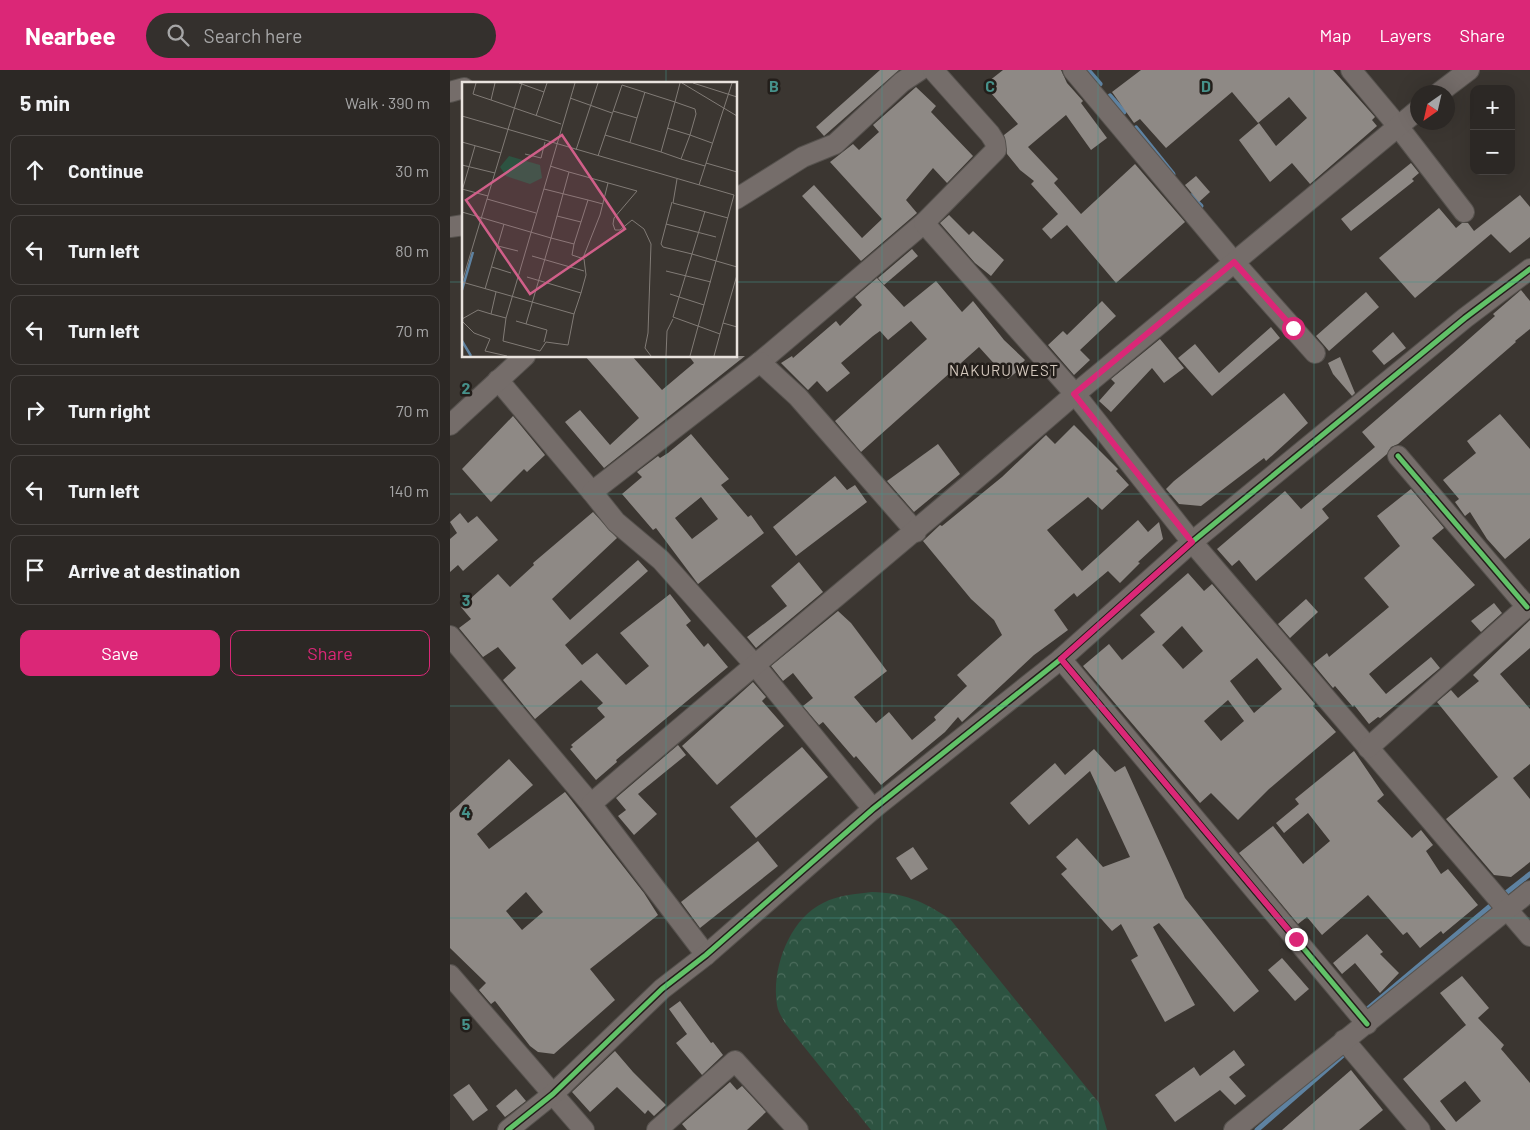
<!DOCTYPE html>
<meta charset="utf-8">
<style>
:root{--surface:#2c2825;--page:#34302d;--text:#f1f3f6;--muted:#a6a6a7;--line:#484442;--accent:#db2777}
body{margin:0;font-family:Barlow,sans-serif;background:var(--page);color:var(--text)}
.controls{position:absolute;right:15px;top:15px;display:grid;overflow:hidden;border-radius:10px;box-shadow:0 5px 20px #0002}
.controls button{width:45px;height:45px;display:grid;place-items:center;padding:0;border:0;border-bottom:1px solid var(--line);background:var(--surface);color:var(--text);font:25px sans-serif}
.compass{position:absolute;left:960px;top:15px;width:45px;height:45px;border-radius:50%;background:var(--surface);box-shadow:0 5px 20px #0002;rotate:214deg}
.stop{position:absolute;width:15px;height:15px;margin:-11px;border:4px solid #db2777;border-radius:50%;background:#fff}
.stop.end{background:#db2777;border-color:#fff;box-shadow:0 1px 5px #0008}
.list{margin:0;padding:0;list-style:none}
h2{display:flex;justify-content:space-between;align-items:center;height:65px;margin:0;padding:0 20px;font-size:21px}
h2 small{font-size:16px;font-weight:400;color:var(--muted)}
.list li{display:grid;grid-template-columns:32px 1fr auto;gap:15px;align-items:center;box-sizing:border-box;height:70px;margin:0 10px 10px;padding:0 10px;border:1px solid var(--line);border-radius:10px}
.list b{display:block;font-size:19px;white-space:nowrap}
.list em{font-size:16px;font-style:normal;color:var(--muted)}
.actions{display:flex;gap:10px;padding:15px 20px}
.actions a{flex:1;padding:11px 0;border:1px solid var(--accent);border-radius:10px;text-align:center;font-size:18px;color:var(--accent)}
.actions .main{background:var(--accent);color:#fff}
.icon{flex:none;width:28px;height:28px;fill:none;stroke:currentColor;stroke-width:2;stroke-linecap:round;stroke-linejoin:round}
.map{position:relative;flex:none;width:1080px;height:1060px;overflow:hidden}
header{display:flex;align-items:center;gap:30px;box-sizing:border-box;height:70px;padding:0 25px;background:var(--accent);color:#fff}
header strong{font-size:24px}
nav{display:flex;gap:28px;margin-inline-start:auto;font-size:18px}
.search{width:350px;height:45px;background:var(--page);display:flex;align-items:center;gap:12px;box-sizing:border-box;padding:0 18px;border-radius:28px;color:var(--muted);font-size:19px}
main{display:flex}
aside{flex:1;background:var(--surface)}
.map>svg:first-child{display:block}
.park{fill:url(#park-crowns)}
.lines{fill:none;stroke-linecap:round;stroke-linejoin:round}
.stream{stroke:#5e82a1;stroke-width:5}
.building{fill:#8e8985;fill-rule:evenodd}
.minor-casing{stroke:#56524e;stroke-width:22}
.minor{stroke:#756d6a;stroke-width:20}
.cycleway-casing{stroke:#231e1a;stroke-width:8}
.cycleway{stroke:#61c268;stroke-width:5}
.route{stroke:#db2777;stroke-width:6}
.grid{fill:none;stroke:#46918a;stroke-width:1;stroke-opacity:0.55}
.labels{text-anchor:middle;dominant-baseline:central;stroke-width:5;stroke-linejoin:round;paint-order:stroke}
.quarter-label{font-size:15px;letter-spacing:1px;fill:#d4c8bd;stroke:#231e1a}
.inset-river{fill:none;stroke:#5e82a1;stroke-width:2.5}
.inset-road{fill:none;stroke:#817b76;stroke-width:1}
.view{fill:#d05f89;fill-opacity:0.15;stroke:#d05f89;stroke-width:2.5}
.inset-edge{fill:none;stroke:#e9e3de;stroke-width:2.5}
.grid-label{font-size:16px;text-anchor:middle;font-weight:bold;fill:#46918a;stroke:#231e1a;stroke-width:5;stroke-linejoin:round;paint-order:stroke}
</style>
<header>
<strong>Nearbee</strong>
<div class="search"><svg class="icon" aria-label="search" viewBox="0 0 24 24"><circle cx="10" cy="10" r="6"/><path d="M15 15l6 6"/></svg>Search here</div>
<nav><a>Map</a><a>Layers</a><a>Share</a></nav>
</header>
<main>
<aside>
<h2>5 min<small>Walk · 390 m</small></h2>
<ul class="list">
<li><svg class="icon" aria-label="ahead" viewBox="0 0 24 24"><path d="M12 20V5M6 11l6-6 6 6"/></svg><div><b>Continue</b></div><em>30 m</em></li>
<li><svg class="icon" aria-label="left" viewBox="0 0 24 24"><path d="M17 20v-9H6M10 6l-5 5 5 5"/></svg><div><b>Turn left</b></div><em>80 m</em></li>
<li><svg class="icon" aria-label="left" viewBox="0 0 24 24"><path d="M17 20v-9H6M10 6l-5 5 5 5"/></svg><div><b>Turn left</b></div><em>70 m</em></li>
<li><svg class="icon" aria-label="right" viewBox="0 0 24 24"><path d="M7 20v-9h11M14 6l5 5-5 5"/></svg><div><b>Turn right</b></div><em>70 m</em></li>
<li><svg class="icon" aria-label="left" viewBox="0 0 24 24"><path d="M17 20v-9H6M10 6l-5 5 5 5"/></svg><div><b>Turn left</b></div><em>140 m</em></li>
<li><svg class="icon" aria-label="arrive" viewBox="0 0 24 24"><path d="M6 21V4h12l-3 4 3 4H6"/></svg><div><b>Arrive at destination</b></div></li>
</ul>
<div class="actions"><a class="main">Save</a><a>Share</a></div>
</aside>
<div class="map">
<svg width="1080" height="1060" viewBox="0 0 1080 1060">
<defs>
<pattern id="park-crowns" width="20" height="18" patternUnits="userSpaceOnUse" patternTransform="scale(1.25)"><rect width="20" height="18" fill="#2d5341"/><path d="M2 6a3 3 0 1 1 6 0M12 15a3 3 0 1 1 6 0" fill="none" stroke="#4b6c5c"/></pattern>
</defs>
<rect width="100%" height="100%" fill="#3b3631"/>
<path class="park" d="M422,822C454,823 473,831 500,849L649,1033L657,1060H421L335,953C332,947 328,942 327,935C321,900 339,849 373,833C388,825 406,824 422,822Z"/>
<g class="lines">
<g class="stream">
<path d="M638,0L650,14"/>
<path d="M660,26L674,42"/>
<path d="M686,58L723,104"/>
<path d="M741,126L751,136"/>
<path d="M1051,827L1080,804"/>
<path d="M914,942L1045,832"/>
<path d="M807,1060L893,985"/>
</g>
</g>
<g class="building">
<path d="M430,0H449L374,66L366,57Z"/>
<path d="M553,0H611L617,13L633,31L631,33L657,68L641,80L616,45L578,77L608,109L604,113L631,144L685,94L735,152L666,213L617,155L601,169L592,159L608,144L581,114L584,111L570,100L557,84L554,65L568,54L534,15Z"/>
<path d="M691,0H883L925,47L922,50L927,56L860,114L842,93L820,112L789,70L809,53L826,76L857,48L839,27L808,53L782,22L716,78L690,49L684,53L662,22Z"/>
<path d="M466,17L486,36L481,42L523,86L497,113L483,98L456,130L467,143L411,191L352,126L364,115L412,168L432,149L380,92L403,74L409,80L429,62L423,55Z"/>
<path d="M961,93L969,103L962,109L964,111L901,161L891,149Z"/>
<path d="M746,106L760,122L749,132L735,115Z"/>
<path d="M1070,125L1080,137V167L1060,183L1041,164L965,228L929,188L989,138L1006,158L1012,153H1018L1024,161Z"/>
<path d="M499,145L519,165L523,161L554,190L541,206L525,193L490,153Z"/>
<path d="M462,179L468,186L434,215L428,208Z"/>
<path d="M427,208L454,237L486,211L512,242L523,231L554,270L575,290L568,298L569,300L558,309L529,277L411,382L385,351L477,269L461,251L438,270L430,261L423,266L391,293L400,303L377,322L367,311L358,320L331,293L342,286L343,288L386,251L390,256L412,235L405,227Z"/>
<path d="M1071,220L1080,231V259L1065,271L1066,272L948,374L941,377L937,384L872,439L879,448L806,511L789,490L782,496L767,479L835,421L851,439L925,377L912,362L1002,284L1045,246L1043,244Z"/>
<path d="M916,222L929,237L879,281L866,266Z"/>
<path d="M652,231L666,246L630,280L640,290L624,305L598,275L613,261L617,265Z"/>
<path d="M821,257L830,268L762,326L728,288L745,274L769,303Z"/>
<path d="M943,262L956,278L934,295L922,281Z"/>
<path d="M710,269L734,298L714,313L702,298L661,342L649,331L665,313L661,309Z"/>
<path d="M135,286H182L212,320L244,293L239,286H295L154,398L115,352L130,340L160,375L189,348Z"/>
<path d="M890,287L905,323L902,326L883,304L878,293Z"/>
<path d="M834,323L858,353L816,391L814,388L751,436L729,434L716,419L724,411Z"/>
<path d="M1050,344L1080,379V468L1055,489L1037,469L1020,442L1015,446L1005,432L1009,429L993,410L1026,383L1017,371Z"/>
<path d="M63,346L95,385L77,402L74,399L41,432L12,399Z"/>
<path d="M624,355L668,399L666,401L679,415L652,440L638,427L597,460L632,501L688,450L698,462L709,452L713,469L688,492L690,493L670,513L658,501L627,527L624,523L604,540L618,560L584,585L512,652L508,647L495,662L431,715L406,686L404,688L373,652L369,655L353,636L363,628L343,603L333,611L321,596L388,541L401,553L437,601L404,627L426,653L439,642L462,670L486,650L484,647L517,616L507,605L552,565L544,550L521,529L473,471L490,455L492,456L552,407L596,365L605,374Z"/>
<path d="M241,364L279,409L271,415L298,447L301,445L314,463L248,514L206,458L203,460L172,424L192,407L187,402L208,386L210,388L218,383ZM251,427L268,449L242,469L225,448Z"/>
<path d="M488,374L510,404L464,442L437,411Z"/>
<path d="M385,406L397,420L405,415L417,432L346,486L323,457Z"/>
<path d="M961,419L994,458L982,468L1025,515L919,604L936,624L981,587L990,598L930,648L928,647L919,654L904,635L903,637L885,616L883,618L863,594L877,583L879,587L939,537L914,508L950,476L927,446Z"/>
<path d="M143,442L167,468L102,529L120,550L188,490L198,501L115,575L132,595L147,583L176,615L199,596L170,563L220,524L241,551L236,555L254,577L258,573L278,597L166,690L167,692L146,710L120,679L123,677L121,675L155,647L147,638L153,633L131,610L85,649L53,610L66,598L48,577L33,587L9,558L21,549L11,537L48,504L60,517L84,495L83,493Z"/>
<path d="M10,443L18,453L27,446L48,470L13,501L8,495L0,502V469L7,463L0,452Z"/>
<path d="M349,492L373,522L306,578L297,567L337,536L321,516Z"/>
<path d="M738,503L754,521L762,514L865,634L863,636L886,662L819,719L788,750L761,723L750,733L633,596L659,574L672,590L705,562L690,545ZM732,556L753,581L733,599L712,575ZM807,588L832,619L804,643L780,611ZM778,630L794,651L771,671L754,651Z"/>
<path d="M856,529L868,542L840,568L828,554Z"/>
<path d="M1044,533L1052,543L1031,562L1021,551Z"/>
<path d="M1080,550V578L1050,604L1080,639V694L1063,708L1080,729V792L1061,807L1044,805L996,749L1048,707L987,632L1001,620L1008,628L1029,611L1023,605Z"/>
<path d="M303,612L316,627L312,631L334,656L267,715L232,676Z"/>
<path d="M228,675L236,685L188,724L207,744L184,765L168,746L176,740L166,728Z"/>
<path d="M352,677L378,707L306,768L280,737Z"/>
<path d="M644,679L665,702L675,696L735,828L809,921L784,942L709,853L703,857L745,935L715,952L681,890L688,886L671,854L662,861L611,804L617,799L606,787L627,768L653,797L680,787L640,701L579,755L560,733L605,693L615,705Z"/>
<path d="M904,681L934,725L927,731L962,768L971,760L983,775L976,781L991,804L998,799L1028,835L993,864L991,861L970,878L957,862L953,865L918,825L872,865L857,847L848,854L789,783L823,756L853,794L880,771L858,743L834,763L826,753L849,734L845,729Z"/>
<path d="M59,689L83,715L27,764L39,779L115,722L194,823L208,845L140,899L165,930L104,984L88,982L80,976L45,931L41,934L29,920L36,913L0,878V743ZM76,822L93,842L72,860L56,841Z"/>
<path d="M308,771L328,796L250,858L231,832Z"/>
<path d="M463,777L478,799L461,810L446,788Z"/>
<path d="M917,864L933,882L930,884L949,903L930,923L905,893L892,904L883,893Z"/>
<path d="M832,888L859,919L845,931L818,900Z"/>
<path d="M1012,906L1039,938L1028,948L1054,975L1051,979L1080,1013V1060H996L953,1009L1016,955L990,923ZM1015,1011L1031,1031L1006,1052L990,1031Z"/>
<path d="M230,931L261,973L263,972L273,985L252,1005L226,973L237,964L219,939Z"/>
<path d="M784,980L795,995L779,1007L796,1026L785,1035L770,1020L725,1052L705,1025L744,997L750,1006Z"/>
<path d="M165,981L183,1002L216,1035L204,1046L198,1040L195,1044L167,1017L140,1042L122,1022Z"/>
<path d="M901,1000L933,1040L909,1060H832Z"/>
<path d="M280,1012L287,1020L292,1016L316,1042L297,1060H237L232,1054Z"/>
<path d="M19,1014L38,1040L23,1051L3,1025Z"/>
<path d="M66,1019L76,1031L55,1047L46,1036Z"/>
</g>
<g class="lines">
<g class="minor-casing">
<g id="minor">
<path d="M623,0L784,192L865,283"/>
<path d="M901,0L947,55L1014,142"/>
<path d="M0,22L14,18"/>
<path d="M990,22L1019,0"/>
<path d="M968,40L625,324L742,472L1080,866"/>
<path d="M286,129L353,87L385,74L452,12L470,0"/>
<path d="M0,157L14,155"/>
<path d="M310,292L474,153"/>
<path d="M48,310L142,422"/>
<path d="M0,355L75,286"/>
<path d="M948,386L1077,537"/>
<path d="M0,566L141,734"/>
<path d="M611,589L917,954"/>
<path d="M918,678L1080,534"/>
<path d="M423,739L304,594L211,490L166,452L142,422L310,292L348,327L466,462"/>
<path d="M256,885L141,734C301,596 465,463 625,324L474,153L546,80L545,72L540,64L483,0"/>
<path d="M0,905L134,1060"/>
<path d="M894,970L970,1060"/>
<path d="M58,1060L103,1024L212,919L256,885L423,739L611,589L742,472L1015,248L1080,199"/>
<path d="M207,1060L285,991L348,1060"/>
<path d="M784,1060L1080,821"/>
</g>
</g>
<use href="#minor" class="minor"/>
<g class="cycleway-casing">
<g id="cycleway">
<path d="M948,386L1077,537"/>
<path d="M611,589L917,954"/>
<path d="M58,1060L103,1024L212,919L256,885L423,739L611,589L742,472L1015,248L1080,199"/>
</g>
</g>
<use href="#cycleway" class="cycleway"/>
</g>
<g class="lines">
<path class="route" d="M843,258L784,192L624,324L742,472L611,589L846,869"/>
</g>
<path class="grid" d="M216,0V14M432,0V1060M648,0V1060M864,0V1060M0,212H14M286,212H1080M216,286V1060M0,424H1080M0,636H1080M0,848H1080"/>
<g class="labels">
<g class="quarter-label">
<text x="554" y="300">NAKURU WEST</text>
</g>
</g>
<g transform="translate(12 12)">
<rect width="275" height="275" fill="#3b3631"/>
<path d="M47,74L78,83L80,96L68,102L44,94L38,85Z" fill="#2d5341"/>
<path class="inset-river" d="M0,208L11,170M0,259L9,274"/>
<path class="inset-road" d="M14,1L11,12L29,18M33,1L29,18L99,42M57,1L82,10M220,1L275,34M231,1L275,15M108,16L150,31M151,29L175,36L183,10M0,34L272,113L228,274M74,34L85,1M205,46L228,53L234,32L233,27L213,20L218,1M143,53L199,70L213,20L160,3M0,60L39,71M168,60L175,36M114,68L136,1M199,70L219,77M63,72L79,76L83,60M136,74L160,3M244,81L275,90M0,83L33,91M243,84L219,77L228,53L250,61M107,90L175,109L152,136L151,142L153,148H158L170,138L182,147L189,162L186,251L183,266L189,274M215,97L211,121L266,136M237,103L270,1M0,107L26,114M82,107L126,118L119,140L95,134M0,109L13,64M25,117L74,131M126,118L141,122M210,120L199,162L201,165L230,172L243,129M0,130L89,156L64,242M204,142L254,155M112,162L119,140M36,164L56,169M70,174L122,189M121,176L138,133L146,101M30,185L49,191M204,189L249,200M275,193L261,241L275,245M65,195L119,211L124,193L122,177L110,173L112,162L89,156L107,90L88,84M0,200L112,232L106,263L84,260L78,269L41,259L44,236M0,200L60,1M23,207L42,142M34,210L29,232L44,236L113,1M208,212L242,223M112,232L119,211M0,237L16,228L29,232M0,239L12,251L28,257L23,269L45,274M54,239L85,248L82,260M258,252L211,235L230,172L275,185M204,274L205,249L211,237M252,274L261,241"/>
<path class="view" d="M100,53L163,147L68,212L4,118Z"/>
<rect width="275" height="275" class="inset-edge"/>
</g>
<g class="grid-label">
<text x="324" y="22">B</text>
<text x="540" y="22">C</text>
<text x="756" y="22">D</text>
<text x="16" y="324">2</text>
<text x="16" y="536">3</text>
<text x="16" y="748">4</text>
<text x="16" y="960">5</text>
</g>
</svg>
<div class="controls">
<button>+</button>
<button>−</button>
</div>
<svg class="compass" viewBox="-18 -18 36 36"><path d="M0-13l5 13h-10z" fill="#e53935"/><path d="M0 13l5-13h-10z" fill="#a6a6a7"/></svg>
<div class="stop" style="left:843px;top:258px"></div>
<div class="stop end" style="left:846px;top:869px"></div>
</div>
</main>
